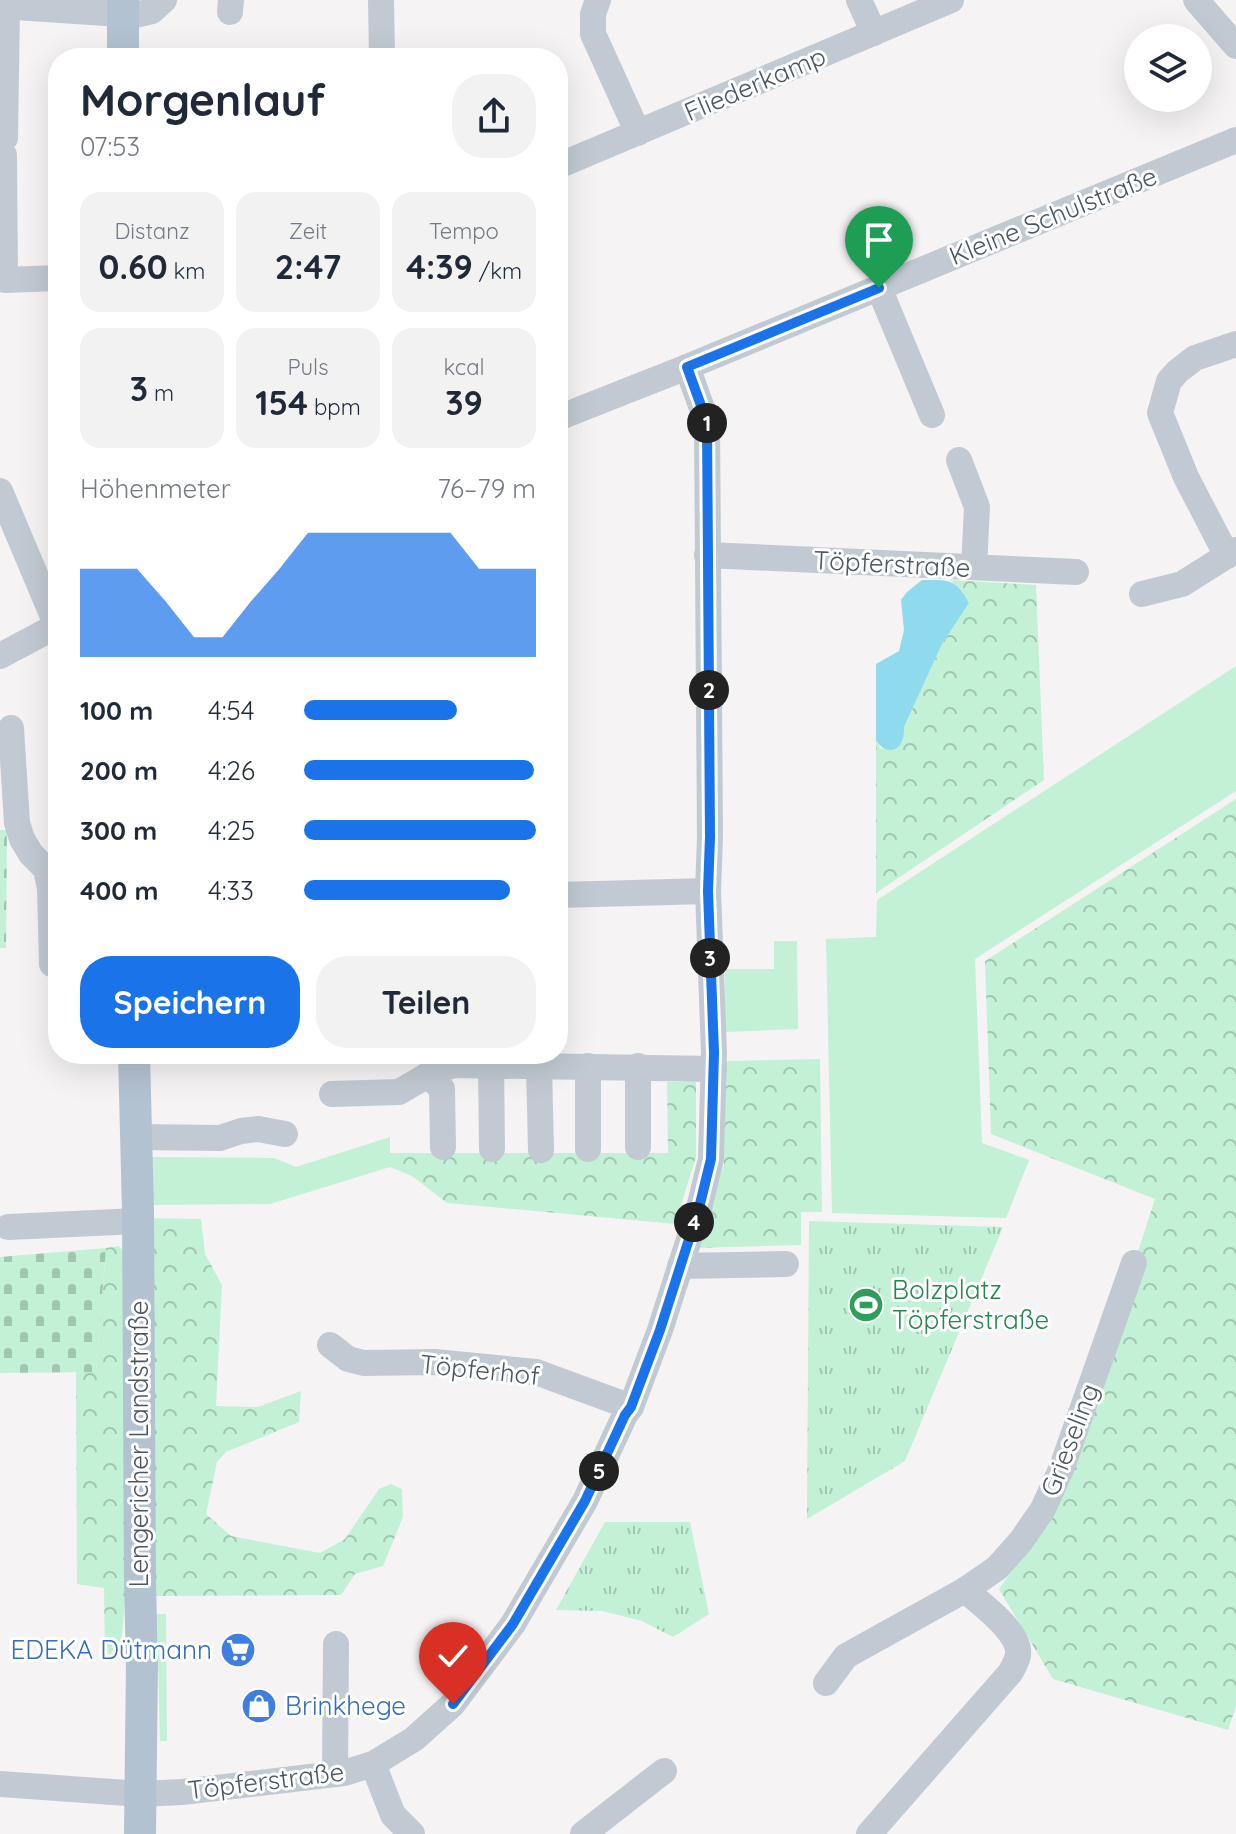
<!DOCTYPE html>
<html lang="de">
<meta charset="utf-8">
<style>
:root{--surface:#fff;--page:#f2f2f3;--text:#1f2937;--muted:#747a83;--accent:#1a73e8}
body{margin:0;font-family:Quicksand,sans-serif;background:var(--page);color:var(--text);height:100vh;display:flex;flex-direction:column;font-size:30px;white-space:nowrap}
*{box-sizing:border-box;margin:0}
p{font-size:26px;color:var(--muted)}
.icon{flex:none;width:44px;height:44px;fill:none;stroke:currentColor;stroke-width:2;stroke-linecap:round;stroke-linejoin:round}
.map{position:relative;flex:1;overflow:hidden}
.details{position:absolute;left:48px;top:48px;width:520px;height:1016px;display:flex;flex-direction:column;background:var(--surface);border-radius:32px;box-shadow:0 8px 32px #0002}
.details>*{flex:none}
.tools{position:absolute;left:1124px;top:24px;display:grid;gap:16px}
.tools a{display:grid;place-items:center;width:88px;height:88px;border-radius:50%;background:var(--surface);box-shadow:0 8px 32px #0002;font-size:40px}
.pin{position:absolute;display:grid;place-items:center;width:68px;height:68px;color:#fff;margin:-82px -34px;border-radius:50% 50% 50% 0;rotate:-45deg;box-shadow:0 0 8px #0007}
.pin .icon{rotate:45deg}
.km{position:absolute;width:40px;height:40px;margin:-20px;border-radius:50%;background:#222;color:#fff;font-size:22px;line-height:40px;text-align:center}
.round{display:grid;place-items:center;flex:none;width:84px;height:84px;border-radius:32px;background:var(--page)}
.headline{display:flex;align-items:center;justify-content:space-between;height:136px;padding:0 32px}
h1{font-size:44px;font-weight:800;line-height:60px}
.figures{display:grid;grid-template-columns:repeat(3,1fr);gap:12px;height:136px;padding:8px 32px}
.figures div{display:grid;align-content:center;border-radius:20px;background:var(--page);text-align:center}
.figures b{font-size:34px;font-weight:800}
.figures small{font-size:22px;font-weight:400}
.figures p{font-size:22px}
.chart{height:224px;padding:16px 32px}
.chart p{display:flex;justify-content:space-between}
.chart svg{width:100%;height:144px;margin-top:8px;fill:var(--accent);opacity:.7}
.primary-button{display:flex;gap:16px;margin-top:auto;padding:16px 32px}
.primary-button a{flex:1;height:92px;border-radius:32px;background:var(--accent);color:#fff;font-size:32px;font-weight:800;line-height:92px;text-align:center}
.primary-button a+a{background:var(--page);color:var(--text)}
ul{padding:0 32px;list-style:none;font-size:26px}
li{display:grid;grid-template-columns:128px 96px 1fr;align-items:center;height:60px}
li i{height:20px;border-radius:10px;background:var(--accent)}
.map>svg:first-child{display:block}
.green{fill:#c3f1d5}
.forest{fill:url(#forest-crowns)}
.cemetery{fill:url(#cemetery-stones)}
.park{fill:url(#park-tufts)}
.water{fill:#90daee}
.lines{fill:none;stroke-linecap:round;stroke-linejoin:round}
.minor{stroke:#c1cad2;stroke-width:26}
.major{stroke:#b3c2d1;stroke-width:32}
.route-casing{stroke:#fff;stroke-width:16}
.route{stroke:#1a73e8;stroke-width:10}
.labels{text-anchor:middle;stroke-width:6;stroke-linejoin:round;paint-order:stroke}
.street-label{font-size:26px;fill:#4a5661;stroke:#fff}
.leisure-label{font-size:26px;fill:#27864d;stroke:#fff;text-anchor:start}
.shop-label{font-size:26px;fill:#366cbe;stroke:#fff;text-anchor:end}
</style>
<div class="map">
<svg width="1236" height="1834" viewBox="0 0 1236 1834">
<defs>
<pattern id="forest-crowns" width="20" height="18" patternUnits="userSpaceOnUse" patternTransform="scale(2)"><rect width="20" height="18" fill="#c3f1d5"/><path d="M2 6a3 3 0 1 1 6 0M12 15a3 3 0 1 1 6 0" fill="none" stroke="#a0c6b0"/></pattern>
<pattern id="cemetery-stones" width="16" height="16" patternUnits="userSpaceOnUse" patternTransform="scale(2)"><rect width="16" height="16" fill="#c3f1d5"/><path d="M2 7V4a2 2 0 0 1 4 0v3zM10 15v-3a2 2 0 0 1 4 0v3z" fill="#a0c6b0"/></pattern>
<pattern id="park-tufts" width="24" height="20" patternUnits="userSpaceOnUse" patternTransform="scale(2)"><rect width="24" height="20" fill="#c3f1d5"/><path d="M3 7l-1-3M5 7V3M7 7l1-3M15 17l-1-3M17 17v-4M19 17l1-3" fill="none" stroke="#a0c6b0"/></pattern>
</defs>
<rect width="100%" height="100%" fill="#f5f3f3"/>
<g class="green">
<path d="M 1236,666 L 1236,791 L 975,959 L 982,1143 L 1029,1160 L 1006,1218 L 832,1213 L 826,939 L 876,937 L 877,900 Z"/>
<path d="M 774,941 L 797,941 L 798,1029 L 725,1032 L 725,969 L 774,969 Z"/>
<path d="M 390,1137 L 390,1167 L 270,1204 L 147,1205 L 146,1157 L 274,1158 L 296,1167 Z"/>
<path d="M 157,1614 L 166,1614 L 167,1741 L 160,1741 Z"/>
</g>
<g class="forest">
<path d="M 950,580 L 1036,585 L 1044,780 L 876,893 L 876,740 L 881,749 L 902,741 L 904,727 L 942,644 L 969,603 L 962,591 Z"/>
<path d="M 1236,799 L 1236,1706 L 1228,1730 L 1053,1679 L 999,1589 L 1055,1507 L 1155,1199 L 991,1134 L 985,961 Z"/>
<path d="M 820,1059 L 822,1212 L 801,1212 L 801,1245 L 696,1248 L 724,1164 L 725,1061 Z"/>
<path d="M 667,1082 L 696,1082 L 696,1157 L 675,1224 L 447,1203 L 412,1176 L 390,1167 L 390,1153 L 668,1153 Z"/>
<path d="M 148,1218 L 201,1219 L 205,1254 L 222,1285 L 216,1406 L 258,1407 L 301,1391 L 299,1422 L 226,1452 L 217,1462 L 206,1514 L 231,1536 L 320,1553 L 345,1539 L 379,1489 L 391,1484 L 402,1489 L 403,1517 L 383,1566 L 355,1574 L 341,1595 L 155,1596 Z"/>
<path d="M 119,1246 L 127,1256 L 130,1544 L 120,1657 L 105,1657 L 104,1588 L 77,1584 L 76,1372 L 96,1371 L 106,1248 Z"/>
</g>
<g class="cemetery">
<path d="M 0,830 L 7,830 L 6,948 L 0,948 Z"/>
<path d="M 106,1248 L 96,1372 L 0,1373 L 0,1257 Z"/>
</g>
<g class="park">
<path d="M 809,1221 L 1003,1227 L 905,1461 L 807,1519 Z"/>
<path d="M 605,1522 L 690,1522 L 709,1614 L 673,1637 L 642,1621 L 602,1611 L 556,1610 Z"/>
</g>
<path class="water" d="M 922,580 C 948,580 956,578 969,603 L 942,644 L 904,727 C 904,731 904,736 902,741 C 896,755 882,751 876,740 L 876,664 L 899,651 L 904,630 L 901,600 L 907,592 Z"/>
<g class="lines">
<g class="minor">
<path d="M 381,0 L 382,58"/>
<path d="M 598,0 L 593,14 L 593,34 L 638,133"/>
<path d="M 859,0 L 874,33"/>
<path d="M 1196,0 L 1236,46"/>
<path d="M 0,6 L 135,15 L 152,11 L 164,0"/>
<path d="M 230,12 L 231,0"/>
<path d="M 5,138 L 7,6"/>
<path d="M 4,155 L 5,280 L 58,278"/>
<path d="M 558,166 L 951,0"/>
<path d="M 879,288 L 932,415"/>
<path d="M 558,418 L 687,367 L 1236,140"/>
<path d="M 959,460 L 977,507 L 974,567"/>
<path d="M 0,491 L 57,626"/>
<path d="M 707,555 L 1076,572"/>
<path d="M 1227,556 L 1186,477 L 1160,413 L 1169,381 L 1178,371 L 1195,358 L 1236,344"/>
<path d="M 1142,594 L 1182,584 L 1236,550"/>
<path d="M 0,656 L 58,625"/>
<path d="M 11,728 L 17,823 L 22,839 L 31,854 L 46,869 L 50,888 L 52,964"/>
<path d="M 558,895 L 708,891"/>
<path d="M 491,1065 L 492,1149"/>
<path d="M 539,1066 L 541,1150"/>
<path d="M 588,1066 L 588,1149"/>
<path d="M 428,1075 L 442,1089 L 443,1147"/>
<path d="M 332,1094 L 399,1092 L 428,1075 L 453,1065 L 714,1069"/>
<path d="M 136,1137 L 220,1138 L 241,1131 L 258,1129 L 285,1134"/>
<path d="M 638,1147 L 638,1066"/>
<path d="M 8,1227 L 138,1221"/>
<path d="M 680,1266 L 786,1264"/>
<path d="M 330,1345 L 348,1359 L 364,1363 L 435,1362 L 536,1372 L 631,1407"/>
<path d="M 826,1683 L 846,1656 L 965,1590 L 997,1568 L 1021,1541 L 1043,1509 L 1062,1467 L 1134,1263"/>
<path d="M 373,1764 L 393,1815 L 412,1834"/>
<path d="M 335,1774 L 336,1644"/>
<path d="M 0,1784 L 141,1794 L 182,1792 L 344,1773 L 373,1764 L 414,1739 L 453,1704 L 513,1624 L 585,1501 L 625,1415 L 631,1407 L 660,1330 L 699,1208 L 711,1159 L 714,1053 L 708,891 L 710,837 L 707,422 L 687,367"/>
<path d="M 583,1834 L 664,1771"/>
<path d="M 869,1834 L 1010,1673 C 1013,1668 1017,1661 1018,1655 C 1021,1632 981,1604 965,1590"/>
</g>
<g class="major">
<path d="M 123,58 L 123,0"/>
<path d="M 134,1054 L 138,1211 L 140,1582 L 142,1664 L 140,1834"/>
</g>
</g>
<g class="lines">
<defs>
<path id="route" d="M 453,1704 L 513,1624 L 585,1501 L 625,1415 L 631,1407 L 660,1330 L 699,1208 L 711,1159 L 714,1053 L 708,891 L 710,837 L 707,422 L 687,367 L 879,288"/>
</defs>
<use href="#route" class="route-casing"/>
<use href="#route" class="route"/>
</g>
<defs>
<symbol id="stadium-disc" viewBox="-11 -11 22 22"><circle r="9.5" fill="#2e9e5b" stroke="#fff"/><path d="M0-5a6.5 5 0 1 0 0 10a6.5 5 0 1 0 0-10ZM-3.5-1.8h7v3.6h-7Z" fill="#fff"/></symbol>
<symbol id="supermarket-disc" viewBox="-11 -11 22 22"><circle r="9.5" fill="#3f7fe0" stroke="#fff"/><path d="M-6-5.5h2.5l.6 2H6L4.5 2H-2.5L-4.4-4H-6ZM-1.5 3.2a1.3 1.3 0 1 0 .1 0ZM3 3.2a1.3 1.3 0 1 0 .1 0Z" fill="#fff"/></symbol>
<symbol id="shop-disc" viewBox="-11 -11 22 22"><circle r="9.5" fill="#3f7fe0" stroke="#fff"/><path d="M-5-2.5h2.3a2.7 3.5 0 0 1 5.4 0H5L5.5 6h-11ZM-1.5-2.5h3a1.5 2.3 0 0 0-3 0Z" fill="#fff"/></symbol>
</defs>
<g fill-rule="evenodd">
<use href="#stadium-disc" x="846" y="1285" width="40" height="40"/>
<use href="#supermarket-disc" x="218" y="1630" width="40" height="40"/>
<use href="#shop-disc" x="239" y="1686" width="40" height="40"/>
</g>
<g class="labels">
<g class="street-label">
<text transform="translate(755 84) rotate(-23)" y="9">Fliederkamp</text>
<text transform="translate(1053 216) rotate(-22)" y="9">Kleine Schulstraße</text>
<text transform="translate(892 564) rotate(3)" y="9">Töpferstraße</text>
<text transform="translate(480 1370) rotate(6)" y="9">Töpferhof</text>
<text transform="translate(1070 1440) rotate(-69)" y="9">Grieseling</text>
<text transform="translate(139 1444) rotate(-90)" y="9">Lengericher Landstraße</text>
<text transform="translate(266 1781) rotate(-7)" y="9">Töpferstraße</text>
</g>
<g class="leisure-label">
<text x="892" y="1299">Bolzplatz<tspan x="892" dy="30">Töpferstraße</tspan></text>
</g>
<g class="shop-label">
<text x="212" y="1659">EDEKA Dütmann</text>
<text x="285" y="1715" text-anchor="start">Brinkhege</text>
</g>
</g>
</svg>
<div class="tools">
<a><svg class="icon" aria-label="layers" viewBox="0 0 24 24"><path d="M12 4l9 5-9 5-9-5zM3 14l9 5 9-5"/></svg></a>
</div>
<div class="pin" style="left:879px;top:288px;background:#1e9e55"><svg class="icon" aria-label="arrive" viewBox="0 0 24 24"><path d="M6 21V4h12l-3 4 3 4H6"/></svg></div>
<div class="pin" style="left:453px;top:1704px;background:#d93025"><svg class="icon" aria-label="check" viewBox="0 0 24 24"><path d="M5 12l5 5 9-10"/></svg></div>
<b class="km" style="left:707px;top:423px">1</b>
<b class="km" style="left:709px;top:690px">2</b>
<b class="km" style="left:710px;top:958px">3</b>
<b class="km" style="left:694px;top:1222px">4</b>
<b class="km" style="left:599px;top:1471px">5</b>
<section class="details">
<div class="headline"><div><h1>Morgenlauf</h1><p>07:53</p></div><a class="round"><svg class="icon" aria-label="share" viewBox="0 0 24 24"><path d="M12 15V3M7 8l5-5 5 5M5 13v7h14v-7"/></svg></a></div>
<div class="figures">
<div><p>Distanz</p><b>0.60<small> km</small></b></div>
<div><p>Zeit</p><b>2:47</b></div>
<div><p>Tempo</p><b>4:39<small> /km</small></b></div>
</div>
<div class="figures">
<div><b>3<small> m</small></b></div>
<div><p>Puls</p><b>154<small> bpm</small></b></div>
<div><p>kcal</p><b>39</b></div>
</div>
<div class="chart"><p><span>Höhenmeter</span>76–79 m</p>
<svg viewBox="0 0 160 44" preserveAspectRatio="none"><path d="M0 44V17L10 17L20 17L30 27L40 38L50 38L60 27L70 17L80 6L90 6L100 6L110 6L120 6L130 6L140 17L150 17L160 17V44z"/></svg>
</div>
<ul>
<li><b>100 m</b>4:54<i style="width:66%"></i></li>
<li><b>200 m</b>4:26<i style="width:99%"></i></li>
<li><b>300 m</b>4:25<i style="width:100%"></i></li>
<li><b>400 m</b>4:33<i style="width:89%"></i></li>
</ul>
<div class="primary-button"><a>Speichern</a><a>Teilen</a></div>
</section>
</div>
